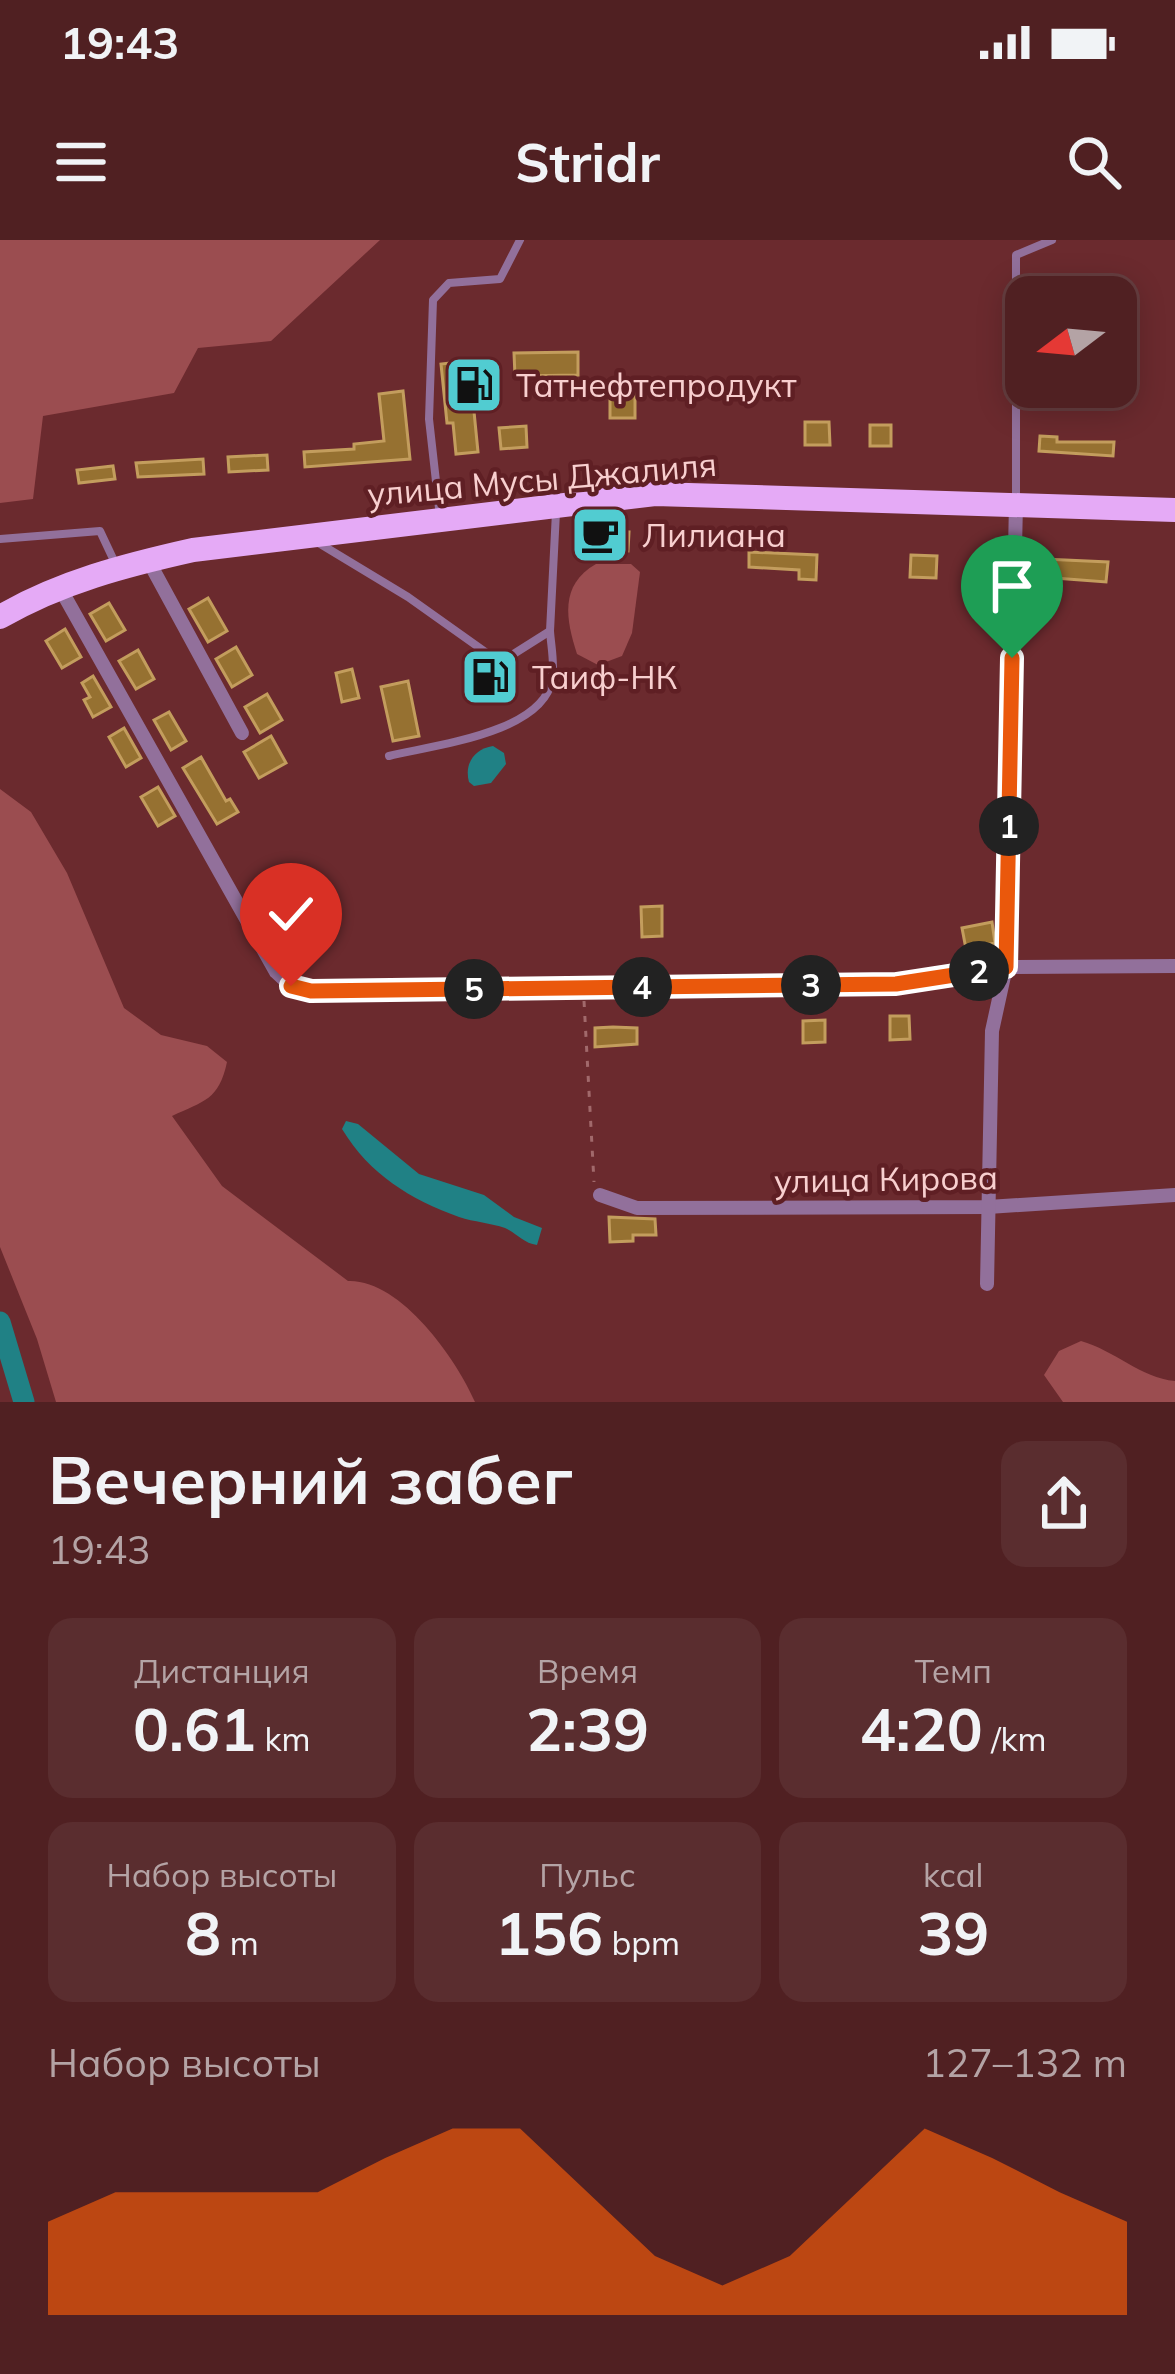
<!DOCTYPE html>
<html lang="ru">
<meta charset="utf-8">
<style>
:root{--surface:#502022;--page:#5a2d2f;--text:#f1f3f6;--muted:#b4a3a5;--line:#673e40;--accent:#ea580c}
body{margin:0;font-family:Mulish,sans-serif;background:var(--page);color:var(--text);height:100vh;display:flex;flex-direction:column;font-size:45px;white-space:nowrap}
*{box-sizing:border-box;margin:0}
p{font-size:39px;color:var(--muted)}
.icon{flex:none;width:66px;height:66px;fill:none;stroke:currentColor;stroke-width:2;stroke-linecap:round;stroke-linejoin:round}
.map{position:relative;height:1162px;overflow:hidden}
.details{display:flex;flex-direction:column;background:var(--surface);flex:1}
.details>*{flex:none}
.needle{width:78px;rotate:254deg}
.buttons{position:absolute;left:1005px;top:36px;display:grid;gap:24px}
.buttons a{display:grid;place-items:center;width:132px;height:132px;border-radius:24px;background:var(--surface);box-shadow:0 6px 30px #0003,0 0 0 3px var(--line);font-size:60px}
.pin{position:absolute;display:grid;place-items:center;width:102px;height:102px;color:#fff;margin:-123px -51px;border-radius:50% 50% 50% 0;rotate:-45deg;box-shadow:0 0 12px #0007}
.pin .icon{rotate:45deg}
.km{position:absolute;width:60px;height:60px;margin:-30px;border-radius:50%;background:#222;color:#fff;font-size:33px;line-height:60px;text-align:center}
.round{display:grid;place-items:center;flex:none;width:126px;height:126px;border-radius:24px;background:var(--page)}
.headline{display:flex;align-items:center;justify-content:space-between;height:204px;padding:0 48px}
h1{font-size:66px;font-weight:700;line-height:90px}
.stats{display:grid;grid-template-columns:repeat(3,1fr);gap:18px;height:204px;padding:12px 48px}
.stats div{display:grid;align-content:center;border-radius:24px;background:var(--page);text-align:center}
.stats b{font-size:60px;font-weight:700}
.stats small{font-size:33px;font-weight:400}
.stats p{font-size:33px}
.chart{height:336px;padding:24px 48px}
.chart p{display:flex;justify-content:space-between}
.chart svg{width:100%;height:216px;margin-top:12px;fill:var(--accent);opacity:.7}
.status{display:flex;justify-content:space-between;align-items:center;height:84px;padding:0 60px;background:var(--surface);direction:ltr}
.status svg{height:33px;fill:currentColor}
header{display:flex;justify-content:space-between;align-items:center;height:156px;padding:0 48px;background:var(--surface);font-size:54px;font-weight:700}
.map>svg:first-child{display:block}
.green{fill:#9b4d50}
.water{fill:#208185}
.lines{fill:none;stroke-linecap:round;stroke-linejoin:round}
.river{stroke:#208185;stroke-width:21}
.building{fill:#967131;stroke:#c39d5d;stroke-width:3}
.path{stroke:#a1696b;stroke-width:3;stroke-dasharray:6 9;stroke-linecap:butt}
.service{stroke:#92709b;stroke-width:8}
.minor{stroke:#92709b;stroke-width:14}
.trunk{stroke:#e5aaf6;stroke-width:24}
.route-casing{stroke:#fff;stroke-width:24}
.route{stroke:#ea580c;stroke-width:15}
.labels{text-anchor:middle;stroke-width:9;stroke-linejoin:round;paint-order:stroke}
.poi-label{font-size:33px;fill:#f8cfcf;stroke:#5f1f24;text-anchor:start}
.street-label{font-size:33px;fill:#f8cfcf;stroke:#5f1f24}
</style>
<div class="status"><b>19:43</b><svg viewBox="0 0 49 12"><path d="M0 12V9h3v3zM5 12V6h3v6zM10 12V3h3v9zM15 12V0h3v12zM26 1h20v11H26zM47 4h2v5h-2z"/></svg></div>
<header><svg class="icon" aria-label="menu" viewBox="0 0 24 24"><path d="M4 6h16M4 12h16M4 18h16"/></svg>Stridr<svg class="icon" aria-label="search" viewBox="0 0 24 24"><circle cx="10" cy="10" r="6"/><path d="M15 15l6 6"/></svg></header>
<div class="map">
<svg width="1175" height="1162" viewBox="0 0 1175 1162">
<rect width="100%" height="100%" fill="#6b2a2e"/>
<g class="green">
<path d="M 0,0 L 380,0 L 271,101 L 198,108 L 174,153 L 43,176 L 33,259 L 0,263 Z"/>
<path d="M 596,324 L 631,324 L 640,332 L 632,393 L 622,416 L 598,425 L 577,414 C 566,380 559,345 596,324 Z"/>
<path d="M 0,549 L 31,572 L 67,633 L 124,768 L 161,795 L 207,806 L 227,822 C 219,860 204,861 172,876 L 222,946 L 348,1041 C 400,1039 456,1118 475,1162 L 56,1162 L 37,1099 L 0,1007 Z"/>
<path d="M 1081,1101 C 1114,1110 1141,1138 1175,1141 L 1175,1162 L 1063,1162 L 1044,1135 L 1059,1111 Z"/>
</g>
<g class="water">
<path d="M 493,506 L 504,513 L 506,524 L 491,543 L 474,546 L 469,542 C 464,524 474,509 493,506 Z"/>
<path d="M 346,881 L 358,884 L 419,934 L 484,955 L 514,977 L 542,988 L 537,1005 C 523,1003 518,994 505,988 C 491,983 474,982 459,977 C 410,959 370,935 342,889 Z"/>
</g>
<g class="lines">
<path class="river" d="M 0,1082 L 24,1162"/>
</g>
<g class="building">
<path d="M 578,112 L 578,135 L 515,136 L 514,113 Z"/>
<path d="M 469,121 L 478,212 L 456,214 L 453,183 L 447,183 L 441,124 Z"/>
<path d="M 403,151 L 410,219 L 305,227 L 304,212 L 354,209 L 354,204 L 384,201 L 379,154 Z"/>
<rect x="610" y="153" width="25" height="25"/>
<path d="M 805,182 L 829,182 L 830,205 L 805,205 Z"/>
<rect x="870" y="185" width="21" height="21"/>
<path d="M 526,186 L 527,207 L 501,209 L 499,188 Z"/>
<path d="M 1040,196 L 1057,197 L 1057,202 L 1114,202 L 1113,216 L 1039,211 Z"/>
<path d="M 267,215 L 268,230 L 229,232 L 228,217 Z"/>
<path d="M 203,219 L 204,234 L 138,237 L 136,223 Z"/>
<path d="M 113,226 L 115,239 L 79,243 L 77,230 Z"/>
<path d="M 589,291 L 629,292 L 628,311 L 588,309 Z"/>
<path d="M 749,312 L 817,315 L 816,340 L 799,339 L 799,330 L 749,327 Z"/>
<path d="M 911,315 L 937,316 L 936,338 L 910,337 Z"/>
<path d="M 1043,319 L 1108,322 L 1106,342 L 1042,337 Z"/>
<path d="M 208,358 L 227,391 L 208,402 L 189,369 Z"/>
<path d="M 109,363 L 125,390 L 106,401 L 90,374 Z"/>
<path d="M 65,389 L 81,417 L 62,428 L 46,401 Z"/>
<path d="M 236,407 L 252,435 L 232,447 L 216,419 Z"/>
<path d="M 138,410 L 154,439 L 136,449 L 119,421 Z"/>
<path d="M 352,429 L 359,458 L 342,462 L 336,433 Z"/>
<path d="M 93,436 L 111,467 L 93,477 L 84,460 L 90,457 L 82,443 Z"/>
<path d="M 408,441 L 419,496 L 393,501 L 381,447 Z"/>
<path d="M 267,454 L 282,480 L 260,493 L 245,467 Z"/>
<path d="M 169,472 L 186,501 L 171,510 L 154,480 Z"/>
<path d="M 124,488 L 141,518 L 126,527 L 109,497 Z"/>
<path d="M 271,496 L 286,523 L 259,538 L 244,512 Z"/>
<path d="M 201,517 L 226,561 L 230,559 L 238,572 L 217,584 L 183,528 Z"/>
<path d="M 158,547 L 175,576 L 158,586 L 141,557 Z"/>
<path d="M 662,666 L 662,696 L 642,697 L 641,667 Z"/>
<path d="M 992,682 L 995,703 L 966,709 L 962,688 Z"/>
<path d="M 890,776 L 909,776 L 910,799 L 890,800 Z"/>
<path d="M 825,780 L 825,802 L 803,803 L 803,781 Z"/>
<path d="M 613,787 L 637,788 L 637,804 L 595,807 L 595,788 Z"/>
<path d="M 609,977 L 655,979 L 656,995 L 633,995 L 633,1001 L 610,1002 Z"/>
</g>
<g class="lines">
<path class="path" d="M 584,761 L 594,942"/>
<g class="service">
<path d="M 1016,261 L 1016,15 L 1052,0"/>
<path d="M 440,277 L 429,179 L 433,60 L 449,43 L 500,39 L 520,0"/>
<path d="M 0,299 L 100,291 L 116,325"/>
<path d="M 317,302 L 408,357 L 491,416 L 512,415 L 550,391 L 556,272"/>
<path d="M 389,516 C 434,505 544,493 552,439 C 555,424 551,406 550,391"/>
</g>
<g class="minor">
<path d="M 148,320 L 242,493"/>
<path d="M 60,348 L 276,732 L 291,746 L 311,751 L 896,744 L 1006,727 L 1175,726"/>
<path d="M 600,955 L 637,968 L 988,967 L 1175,955"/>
<path d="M 987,1044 L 992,791 L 1006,727 L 1016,263"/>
</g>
<path class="trunk" d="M 0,377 C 60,342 126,325 193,310 L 655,254 L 1175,270"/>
</g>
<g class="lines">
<defs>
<path id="route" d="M 291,746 L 311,751 L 896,744 L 1006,727 L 1012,418"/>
</defs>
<use href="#route" class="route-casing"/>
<use href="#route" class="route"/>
</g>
<defs>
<symbol id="fuel-square" viewBox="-11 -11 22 22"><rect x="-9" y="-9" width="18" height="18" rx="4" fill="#51ccd1" stroke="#5f1f24"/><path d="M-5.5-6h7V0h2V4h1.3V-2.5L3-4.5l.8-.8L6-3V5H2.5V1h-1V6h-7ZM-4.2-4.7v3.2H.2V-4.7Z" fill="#111"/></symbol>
<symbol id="cafe-square" viewBox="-11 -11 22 22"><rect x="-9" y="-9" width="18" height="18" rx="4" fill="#51ccd1" stroke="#5f1f24"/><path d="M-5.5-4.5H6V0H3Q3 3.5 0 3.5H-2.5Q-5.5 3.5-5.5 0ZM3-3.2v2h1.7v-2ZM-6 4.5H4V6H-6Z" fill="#111"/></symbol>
</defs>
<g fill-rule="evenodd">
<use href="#fuel-square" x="441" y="112" width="66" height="66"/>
<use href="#cafe-square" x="567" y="262" width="66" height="66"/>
<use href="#fuel-square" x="457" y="404" width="66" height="66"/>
</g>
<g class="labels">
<g class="poi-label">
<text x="516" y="157">Татнефтепродукт</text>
<text x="642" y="307">Лилиана</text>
<text x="532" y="449">Таиф-НК</text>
</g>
<g class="street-label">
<text transform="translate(542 239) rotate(-5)" y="12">улица Мусы Джалиля</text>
<text transform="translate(886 939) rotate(-1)" y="12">улица Кирова</text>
</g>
</g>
</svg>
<div class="buttons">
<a><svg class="needle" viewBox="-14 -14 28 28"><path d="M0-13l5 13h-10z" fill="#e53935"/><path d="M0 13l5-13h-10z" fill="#b4a3a5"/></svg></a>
</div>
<div class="pin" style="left:1012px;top:418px;background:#1e9e55"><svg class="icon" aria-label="arrive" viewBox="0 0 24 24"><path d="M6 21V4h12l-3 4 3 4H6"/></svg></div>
<div class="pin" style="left:291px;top:746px;background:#d93025"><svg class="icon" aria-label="check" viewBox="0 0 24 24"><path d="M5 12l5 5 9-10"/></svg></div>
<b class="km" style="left:1009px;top:586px">1</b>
<b class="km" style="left:979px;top:731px">2</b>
<b class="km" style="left:811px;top:745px">3</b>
<b class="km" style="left:642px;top:747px">4</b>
<b class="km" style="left:474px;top:749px">5</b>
</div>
<section class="details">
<div class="headline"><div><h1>Вечерний забег</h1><p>19:43</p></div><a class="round"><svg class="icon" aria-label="share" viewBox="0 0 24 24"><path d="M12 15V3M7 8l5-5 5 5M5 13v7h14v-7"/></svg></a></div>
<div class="stats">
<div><p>Дистанция</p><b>0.61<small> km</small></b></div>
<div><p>Время</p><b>2:39</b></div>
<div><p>Темп</p><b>4:20<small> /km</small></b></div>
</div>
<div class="stats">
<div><p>Набор высоты</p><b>8<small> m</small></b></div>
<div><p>Пульс</p><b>156<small> bpm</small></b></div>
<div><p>kcal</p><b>39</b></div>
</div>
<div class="chart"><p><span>Набор высоты</span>127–132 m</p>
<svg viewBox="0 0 160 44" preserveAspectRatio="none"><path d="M0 44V25L10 19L20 19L30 19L40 19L50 12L60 6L70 6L80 19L90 32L100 38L110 32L120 19L130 6L140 12L150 19L160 25V44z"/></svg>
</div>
</section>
